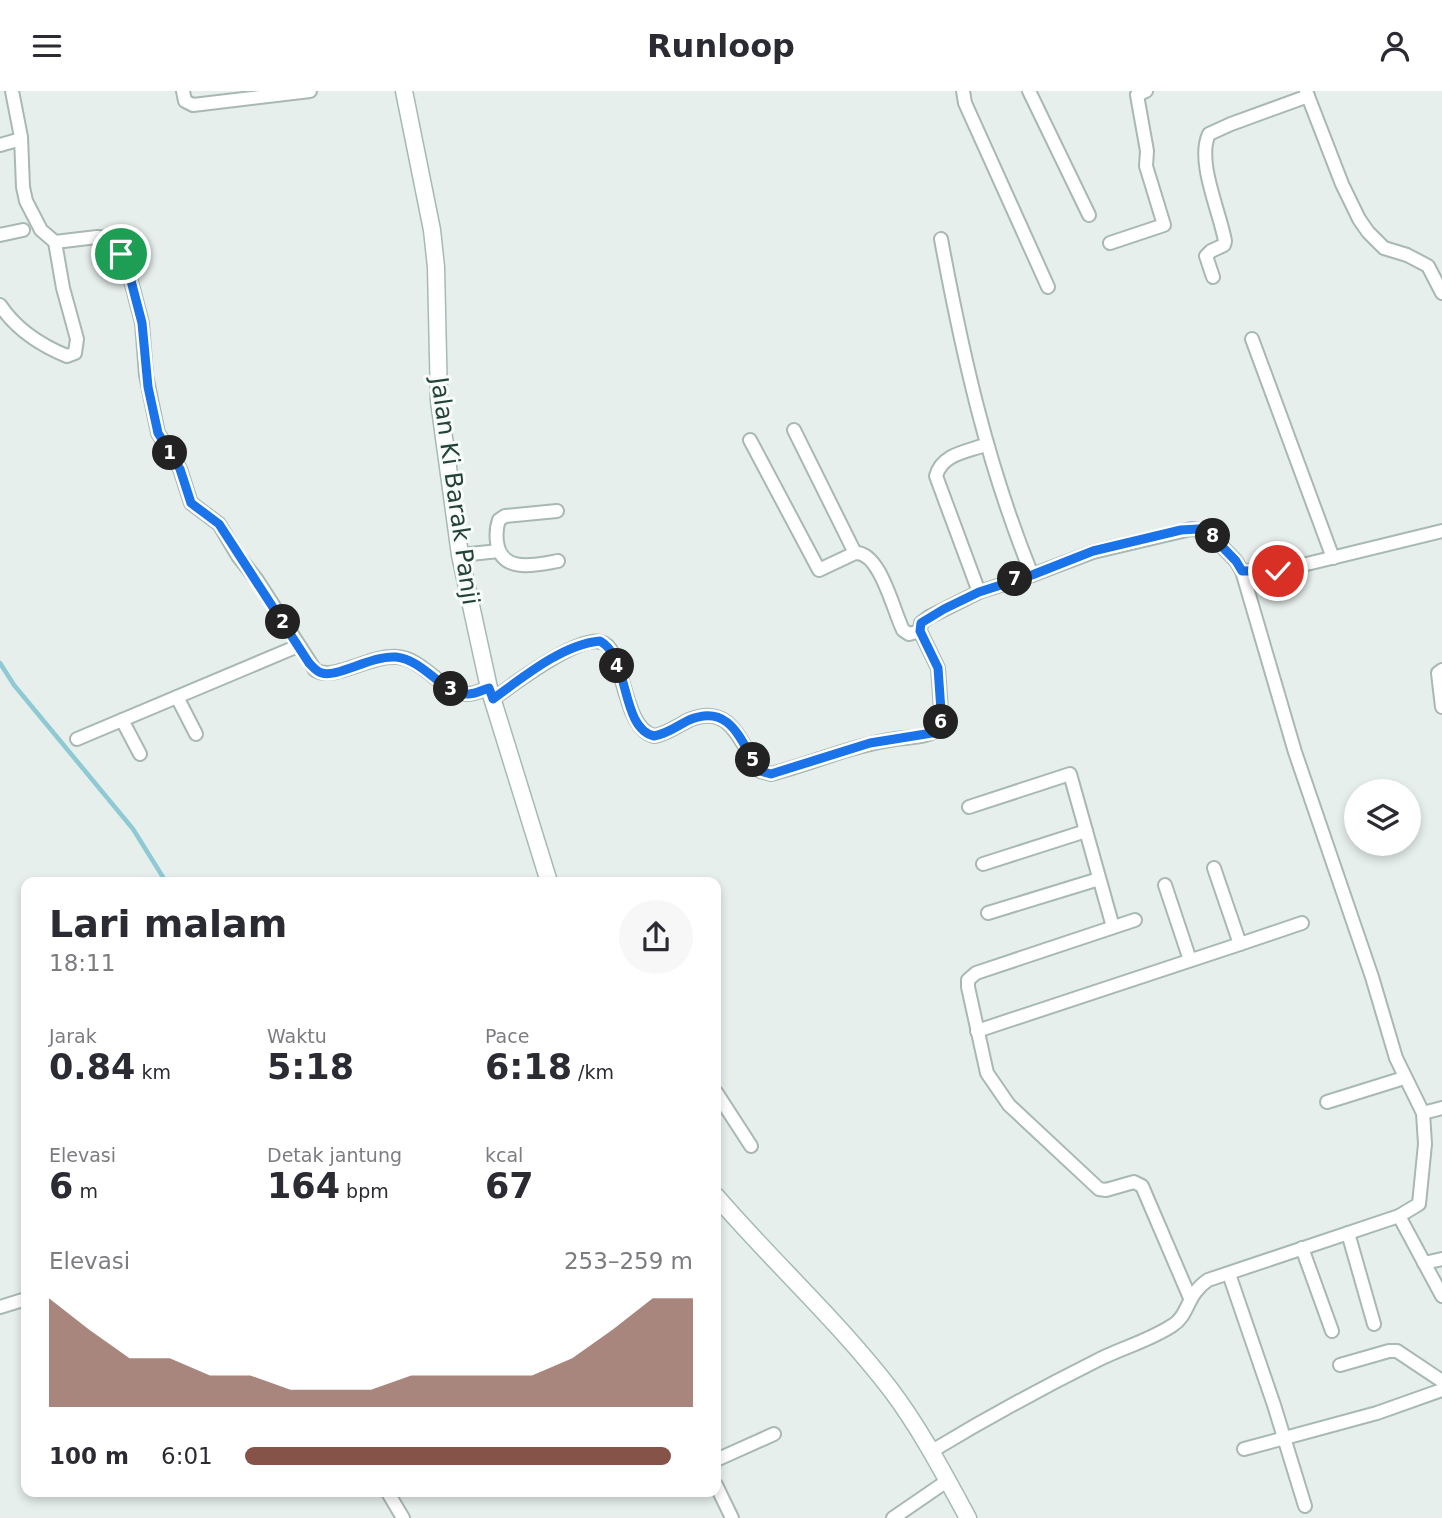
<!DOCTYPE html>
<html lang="id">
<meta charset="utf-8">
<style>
:root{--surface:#fff;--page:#f7f7f7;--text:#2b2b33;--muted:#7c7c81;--accent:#855347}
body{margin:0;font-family:"DejaVu Sans",sans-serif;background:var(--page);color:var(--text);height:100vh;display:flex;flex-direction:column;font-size:26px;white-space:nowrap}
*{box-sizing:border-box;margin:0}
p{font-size:23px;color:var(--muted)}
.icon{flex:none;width:38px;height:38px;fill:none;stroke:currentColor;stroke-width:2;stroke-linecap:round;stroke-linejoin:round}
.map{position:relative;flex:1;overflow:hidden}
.details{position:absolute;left:21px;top:786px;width:700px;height:620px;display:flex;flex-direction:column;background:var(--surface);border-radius:14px;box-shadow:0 4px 10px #0003}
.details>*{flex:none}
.buttons{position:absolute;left:1344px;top:688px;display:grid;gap:14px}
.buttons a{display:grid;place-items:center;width:77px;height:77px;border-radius:50%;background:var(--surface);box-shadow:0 4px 10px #0003;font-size:35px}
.pin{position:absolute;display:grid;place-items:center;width:60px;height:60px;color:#fff;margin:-30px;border:4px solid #fff;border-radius:50%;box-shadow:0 2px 7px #0007}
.km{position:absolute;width:35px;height:35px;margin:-18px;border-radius:50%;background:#222;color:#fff;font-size:19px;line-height:35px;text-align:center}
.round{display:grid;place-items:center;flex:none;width:74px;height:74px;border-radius:37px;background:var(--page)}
.head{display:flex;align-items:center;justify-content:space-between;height:119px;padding:0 28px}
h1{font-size:38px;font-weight:700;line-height:52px}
.figures{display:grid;grid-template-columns:repeat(3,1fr);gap:10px;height:119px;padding:7px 28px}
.figures div{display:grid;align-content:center}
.figures b{font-size:35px;font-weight:700}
.figures small{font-size:19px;font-weight:400}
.figures p{font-size:19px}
.chart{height:196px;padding:14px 28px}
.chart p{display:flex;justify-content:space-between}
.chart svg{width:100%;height:126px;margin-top:7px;fill:var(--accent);opacity:.7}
ul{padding:0 28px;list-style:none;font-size:23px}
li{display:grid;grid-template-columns:112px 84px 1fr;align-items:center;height:52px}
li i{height:18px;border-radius:9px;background:var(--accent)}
header{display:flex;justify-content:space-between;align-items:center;height:91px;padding:0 28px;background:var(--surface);font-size:32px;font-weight:700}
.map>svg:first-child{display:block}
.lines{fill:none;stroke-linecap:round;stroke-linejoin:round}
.stream{stroke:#8ec9d4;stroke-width:4.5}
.street-casing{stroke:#a8b8b2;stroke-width:16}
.secondary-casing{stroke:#a4bbb3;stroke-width:19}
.street{stroke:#fff;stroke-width:12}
.secondary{stroke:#fff;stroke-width:16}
.route-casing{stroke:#fff;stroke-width:14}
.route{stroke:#1a73e8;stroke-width:9}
.labels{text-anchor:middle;stroke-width:6;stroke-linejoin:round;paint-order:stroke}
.street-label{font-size:24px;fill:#24423a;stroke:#f7fbf9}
</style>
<header><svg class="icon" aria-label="menu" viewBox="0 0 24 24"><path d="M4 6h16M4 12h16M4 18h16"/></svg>Runloop<svg class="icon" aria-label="person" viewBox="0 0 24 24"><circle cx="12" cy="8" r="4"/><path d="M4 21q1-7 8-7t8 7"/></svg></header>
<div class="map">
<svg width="1442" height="1427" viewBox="0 0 1442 1427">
<rect width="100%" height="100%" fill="#e6efeb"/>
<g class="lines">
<path class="stream" d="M 0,572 L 14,594 L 133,738 L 166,791"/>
<defs>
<g id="street">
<path d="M 183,0 L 185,10 L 193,14 L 310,0"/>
<path d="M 963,0 L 965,12 L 1048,196"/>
<path d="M 1029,0 L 1089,124"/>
<path d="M 1306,0 L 1342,93 L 1359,128 L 1368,141 L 1384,157 L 1407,164 L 1428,175 L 1442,202"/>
<path d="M 0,54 L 21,48"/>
<path d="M 0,144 L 23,139"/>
<path d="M 941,148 C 963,266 987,373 1032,484"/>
<path d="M 55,151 L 97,146 L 108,147 L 115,152 L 130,186 L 142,232 L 146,284 L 158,342 L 180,378 L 191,412 L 219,433 L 238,465 L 257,489 L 315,579 C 334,591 371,563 398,566 C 426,569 443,604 468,603 C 475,603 482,599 489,597"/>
<path d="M 1110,152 L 1164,134 L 1146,75 L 1147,60 L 1137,4 L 1146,0"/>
<path d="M 1213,186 L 1206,165 L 1211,160 L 1224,154 L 1225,150 C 1220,121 1196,70 1209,43 L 1231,33 L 1308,5"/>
<path d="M 0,214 C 16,238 40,254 67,265 L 75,262 L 77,248 L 63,197 L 55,151 L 41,139 L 26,110 L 23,96 L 21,46 L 12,0"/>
<path d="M 1252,248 L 1333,467"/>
<path d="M 794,339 L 855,462"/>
<path d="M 750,349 L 819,479 L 855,462 C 880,460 893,519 903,539 L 909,543 L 920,540"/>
<path d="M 557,420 L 505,425 L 499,429 C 496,437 496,443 497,451 C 501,483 536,474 558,470"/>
<path d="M 460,464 L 499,460"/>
<path d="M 1242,480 L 1278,480 L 1442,440"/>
<path d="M 979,501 L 936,385 C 942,363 966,361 985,354"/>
<path d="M 1442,579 L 1438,582 L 1442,616"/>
<path d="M 177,606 L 196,643"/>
<path d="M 493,608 C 512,594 578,545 601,551 C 625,556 621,637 654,645 C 667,643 677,635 689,629 C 732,611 740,653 760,680 L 771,683 C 813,672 853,654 896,648 C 911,646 931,647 942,634 L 938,577 L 920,540 L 921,532 L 929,526 L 979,501 L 1032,484 L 1093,461 L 1191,438 L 1207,440 L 1236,470 L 1242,480 L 1295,661 L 1372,886 L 1396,967 L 1423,1022 L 1425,1053 L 1419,1113 L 1399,1125 L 1208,1189 C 1186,1204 1189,1224 1173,1234 C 1149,1250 1121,1257 1096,1270 C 1040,1298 985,1328 932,1360"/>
<path d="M 122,629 L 140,663"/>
<path d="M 77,648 L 298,555"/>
<path d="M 969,716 L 1070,683 L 1113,836"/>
<path d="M 983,773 L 1086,740"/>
<path d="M 1165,794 L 1190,869"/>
<path d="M 988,822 L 1099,788"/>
<path d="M 1135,829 L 976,882 L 968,889 L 968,896 L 987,982 L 1009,1014 L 1099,1098 L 1106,1099 L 1134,1091 L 1142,1095 L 1190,1207"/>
<path d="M 1240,853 L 1302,832"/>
<path d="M 977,940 L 1240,853 L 1214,777"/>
<path d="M 716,1001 L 751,1055"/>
<path d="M 1327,1011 L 1404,987"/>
<path d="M 1423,1022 L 1442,1017"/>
<path d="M 1399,1125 L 1442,1205"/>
<path d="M 1348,1142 L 1374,1233"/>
<path d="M 1302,1157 L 1332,1240"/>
<path d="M 1424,1172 L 1442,1168"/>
<path d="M 1229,1183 L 1274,1314 L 1305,1415"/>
<path d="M 0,1216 L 26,1208"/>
<path d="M 1340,1274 L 1389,1260 L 1397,1260 L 1442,1290"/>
<path d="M 1244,1358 L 1377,1322 L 1442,1299"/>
<path d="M 716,1369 L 774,1343"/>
<path d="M 716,1394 L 732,1427"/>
<path d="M 387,1400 L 403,1427"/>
<path d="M 893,1427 L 947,1390"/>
</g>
<g id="secondary">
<path d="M 404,0 L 432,139 L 436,176 L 439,310 L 460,464 L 489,597 L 549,791"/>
<path d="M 716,1105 C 773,1171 838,1230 891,1299 C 921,1339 944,1383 968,1427"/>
</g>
</defs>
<use href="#street" class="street-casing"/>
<use href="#secondary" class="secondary-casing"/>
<use href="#street" class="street"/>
<use href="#secondary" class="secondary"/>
</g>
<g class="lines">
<defs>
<path id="route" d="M 121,163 L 130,186 L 142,232 L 148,296 L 158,342 L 180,378 L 191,412 L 219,433 L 309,572 C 313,576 317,581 322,582 C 337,587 372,564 396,566 C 425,569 443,604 468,603 C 475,603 482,599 489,597 L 493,608 C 522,587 563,553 600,550 C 630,566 620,637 654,645 C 667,643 677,635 689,629 C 732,611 741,653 760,680 L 771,683 L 870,652 L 932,642 L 942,634 L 938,577 L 920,540 L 921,532 L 944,518 L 979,501 L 1032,484 L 1093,460 L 1181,439 L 1198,438 L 1207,440 L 1236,470 L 1242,480 L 1278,480"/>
</defs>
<use href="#route" class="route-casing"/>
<use href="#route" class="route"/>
</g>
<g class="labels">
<g class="street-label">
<text transform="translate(455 400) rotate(82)" y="8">Jalan Ki Barak Panji</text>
</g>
</g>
</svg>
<div class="buttons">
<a><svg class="icon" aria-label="layers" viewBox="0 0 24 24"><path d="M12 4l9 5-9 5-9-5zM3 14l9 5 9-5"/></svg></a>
</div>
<div class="pin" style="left:121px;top:163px;background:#1e9e55"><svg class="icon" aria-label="arrive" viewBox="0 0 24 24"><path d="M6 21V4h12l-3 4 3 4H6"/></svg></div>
<div class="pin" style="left:1278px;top:480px;background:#d93025"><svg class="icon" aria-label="check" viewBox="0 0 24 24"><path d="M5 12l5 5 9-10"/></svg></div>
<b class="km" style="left:170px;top:362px">1</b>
<b class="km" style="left:283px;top:531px">2</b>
<b class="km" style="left:451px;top:598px">3</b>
<b class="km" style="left:617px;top:575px">4</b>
<b class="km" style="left:753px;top:669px">5</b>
<b class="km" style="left:941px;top:631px">6</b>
<b class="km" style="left:1015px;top:488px">7</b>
<b class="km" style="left:1213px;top:445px">8</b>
<section class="details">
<div class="head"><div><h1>Lari malam</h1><p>18:11</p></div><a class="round"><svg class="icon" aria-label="share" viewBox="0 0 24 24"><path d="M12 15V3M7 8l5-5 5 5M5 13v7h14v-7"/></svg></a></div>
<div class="figures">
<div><p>Jarak</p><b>0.84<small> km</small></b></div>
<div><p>Waktu</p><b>5:18</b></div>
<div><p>Pace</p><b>6:18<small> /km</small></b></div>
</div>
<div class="figures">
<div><p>Elevasi</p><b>6<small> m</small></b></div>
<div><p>Detak jantung</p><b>164<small> bpm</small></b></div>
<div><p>kcal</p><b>67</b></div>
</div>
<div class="chart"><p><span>Elevasi</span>253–259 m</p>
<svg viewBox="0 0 160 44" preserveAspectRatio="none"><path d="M0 44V6L10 17L20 27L30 27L40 33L50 33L60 38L70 38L80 38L90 33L100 33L110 33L120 33L130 27L140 17L150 6L160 6V44z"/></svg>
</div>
<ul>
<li><b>100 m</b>6:01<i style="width:95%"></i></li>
</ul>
</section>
</div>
